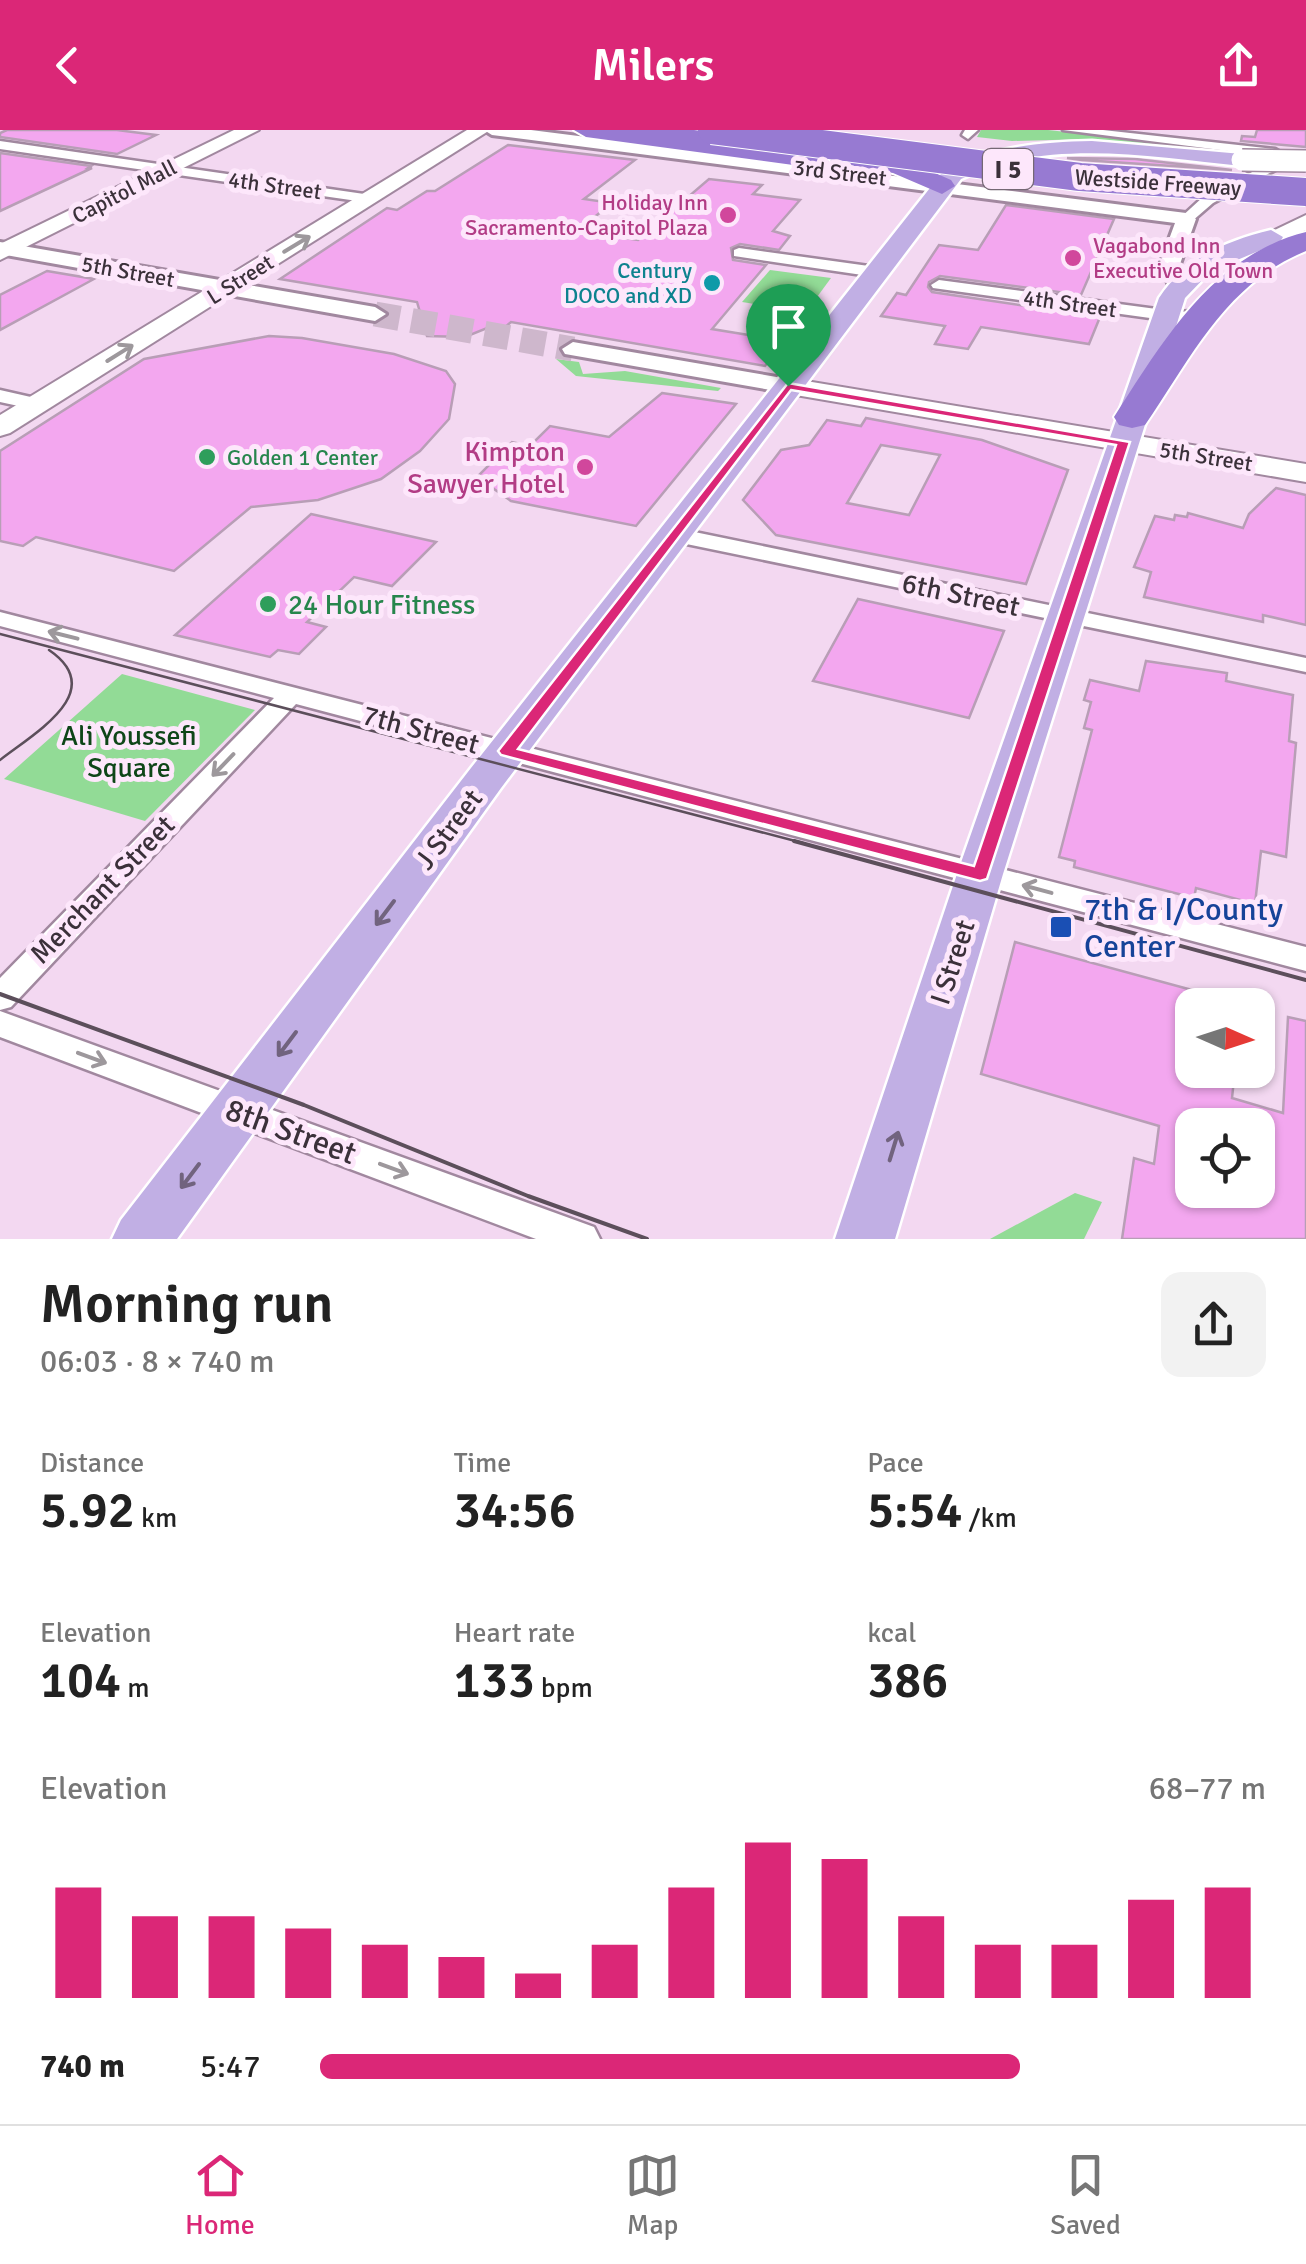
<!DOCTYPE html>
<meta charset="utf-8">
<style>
:root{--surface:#fff;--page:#f2f2f2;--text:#222;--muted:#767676;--line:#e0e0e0;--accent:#db2777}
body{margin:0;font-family:Signika,sans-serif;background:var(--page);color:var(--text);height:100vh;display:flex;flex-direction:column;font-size:38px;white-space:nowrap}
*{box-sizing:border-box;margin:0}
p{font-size:32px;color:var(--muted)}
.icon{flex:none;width:55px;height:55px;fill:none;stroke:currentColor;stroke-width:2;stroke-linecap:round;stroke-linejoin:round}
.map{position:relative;height:1109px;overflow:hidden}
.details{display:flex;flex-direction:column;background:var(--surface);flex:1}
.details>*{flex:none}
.needle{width:65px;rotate:93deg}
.buttons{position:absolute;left:1175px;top:858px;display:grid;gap:20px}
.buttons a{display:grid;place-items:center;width:100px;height:100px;border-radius:20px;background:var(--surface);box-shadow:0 2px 8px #0004;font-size:50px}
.pin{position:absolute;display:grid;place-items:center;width:85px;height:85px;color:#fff;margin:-102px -42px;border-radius:50% 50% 50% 0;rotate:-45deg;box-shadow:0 0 10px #0007}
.pin .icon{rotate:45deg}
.round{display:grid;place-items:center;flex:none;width:105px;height:105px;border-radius:20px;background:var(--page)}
.headline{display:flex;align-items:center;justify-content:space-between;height:170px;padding:0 40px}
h1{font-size:55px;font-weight:600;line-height:75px}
.stats{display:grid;grid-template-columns:repeat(3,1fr);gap:15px;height:170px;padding:10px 40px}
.stats div{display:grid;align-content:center}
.stats b{font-size:50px;font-weight:600}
.stats small{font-size:28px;font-weight:400}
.stats p{font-size:28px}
.chart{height:280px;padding:20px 40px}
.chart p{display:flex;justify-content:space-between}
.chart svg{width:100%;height:180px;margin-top:10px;stroke:var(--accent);stroke-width:6}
ul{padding:0 40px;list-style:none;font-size:32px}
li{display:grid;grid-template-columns:160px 120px 1fr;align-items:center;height:75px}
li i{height:25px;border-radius:12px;background:var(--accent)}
header{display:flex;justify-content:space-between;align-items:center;height:130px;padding:0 40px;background:var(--accent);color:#fff;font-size:45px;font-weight:600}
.tabs{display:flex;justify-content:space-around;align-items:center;height:140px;border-top:2px solid var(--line);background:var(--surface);font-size:28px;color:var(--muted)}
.tabs a{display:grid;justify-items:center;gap:5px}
.tabs .on{color:var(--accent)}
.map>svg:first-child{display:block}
.green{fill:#92db96}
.building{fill:#f3a7ef;stroke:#b89eb6;stroke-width:2.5;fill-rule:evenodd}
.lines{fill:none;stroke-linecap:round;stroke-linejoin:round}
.tertiary-tunnel{stroke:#ceb7cc;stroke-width:25;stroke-dasharray:25 12;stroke-linecap:butt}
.minor-casing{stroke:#a1889f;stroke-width:5}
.tertiary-casing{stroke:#a1889f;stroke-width:6}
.secondary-casing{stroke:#a1889f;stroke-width:4}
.primary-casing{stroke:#fff;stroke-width:5}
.motorway-casing{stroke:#fff;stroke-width:4}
.minor{fill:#fff;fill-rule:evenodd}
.tertiary{fill:#fff;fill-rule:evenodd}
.secondary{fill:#fff;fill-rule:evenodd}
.primary{fill:#c1afe4;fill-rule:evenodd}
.motorway{fill:#977ad2;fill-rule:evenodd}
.tram-far1{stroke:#5c4f5b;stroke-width:2.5}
.tram{stroke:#5c4f5b;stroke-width:4}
.secondary-bridge-casing{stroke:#a1889f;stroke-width:24;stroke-linecap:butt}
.motorway-bridge-casing{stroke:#fff;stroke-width:30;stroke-linecap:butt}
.secondary-bridge{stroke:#fff;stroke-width:21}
.motorway-bridge{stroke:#977ad2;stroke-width:28}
.oneway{stroke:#9d989c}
.oneway2{stroke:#71637e}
.route{fill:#db2777;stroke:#fff;stroke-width:2.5;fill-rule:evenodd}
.hotel-dot{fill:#d1479c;stroke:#fde7fb;stroke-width:4}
.culture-dot{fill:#0f9aa8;stroke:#fde7fb;stroke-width:4}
.leisure-dot{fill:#2e9e5b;stroke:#fde7fb;stroke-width:4}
.transit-dot{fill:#1a4fb4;stroke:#fde7fb;stroke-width:4}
.labels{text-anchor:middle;stroke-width:10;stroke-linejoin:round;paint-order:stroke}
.far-street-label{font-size:22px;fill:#3b313a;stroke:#fde7fb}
.far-hotel-label{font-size:22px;fill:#b23c85;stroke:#fde7fb;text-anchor:end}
.far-culture-label{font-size:22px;fill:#0d838f;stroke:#fde7fb;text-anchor:end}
.far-leisure-label{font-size:22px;fill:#27864d;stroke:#fde7fb;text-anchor:start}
.shield{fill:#fde7fb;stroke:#756874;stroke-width:2.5}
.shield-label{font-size:25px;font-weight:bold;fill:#3b313a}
.hotel-label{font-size:28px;fill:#b23c85;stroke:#fde7fb;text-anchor:end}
.street-label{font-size:28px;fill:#3b313a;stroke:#fde7fb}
.leisure-label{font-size:28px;fill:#27864d;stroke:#fde7fb;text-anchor:start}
.park-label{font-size:28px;fill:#0e4618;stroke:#fde7fb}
.near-transit-label{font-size:32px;fill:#164399;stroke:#fde7fb;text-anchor:start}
.near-street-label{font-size:32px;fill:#3b313a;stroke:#fde7fb}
</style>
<header><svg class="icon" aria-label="back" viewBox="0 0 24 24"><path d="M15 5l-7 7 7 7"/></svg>Milers<svg class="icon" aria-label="share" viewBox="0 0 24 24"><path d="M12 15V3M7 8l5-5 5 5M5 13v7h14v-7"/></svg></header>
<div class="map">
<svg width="1306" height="1109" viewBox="0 0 1306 1109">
<rect width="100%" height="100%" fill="#f3d8f1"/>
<g class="green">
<path d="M 981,0 L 1048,0 L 1168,13 L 1168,17 L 1089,9 L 1012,11 L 977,7 Z"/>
<path d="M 770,140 L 831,148 L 806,182 L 742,172 Z"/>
<path d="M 556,229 L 579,232 L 583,244 L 625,241 L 721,258 L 718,261 L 576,246 Z"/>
<path d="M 122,544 L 255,580 L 145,691 L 4,649 Z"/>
<path d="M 1075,1063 L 1102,1072 L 1084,1109 L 990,1109 Z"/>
</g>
<g class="building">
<path d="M 7,0 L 117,0 L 156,5 L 117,24 L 0,7 L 0,3 Z"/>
<path d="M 1257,0 L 1306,0 L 1306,17 L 1241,11 L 1242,6 L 1255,7 Z"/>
<path d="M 508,15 L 635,30 L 584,69 L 612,73 L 577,101 L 638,110 L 709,49 L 762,55 L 753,64 L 800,70 L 773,101 L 790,106 L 779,120 L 740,114 L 731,118 L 733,130 L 766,135 L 712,199 L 785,211 L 765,236 L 511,192 L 504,198 L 492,196 L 465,207 L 427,206 L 417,172 L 280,149 L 387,78 L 397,80 L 427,61 L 435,61 Z"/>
<path d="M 0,23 L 91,36 L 88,38 L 92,38 L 0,81 Z"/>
<path d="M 1067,28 L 1135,29 L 1232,40 L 1082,30 Z"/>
<path d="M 1006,75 L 1114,89 L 1081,165 L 940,146 L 929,152 L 928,157 L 932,162 L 1100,187 L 1089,214 L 981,197 L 968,219 L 935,214 L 945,196 L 881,186 L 897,163 L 906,165 L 939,115 L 978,120 Z"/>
<path d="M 47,141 L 94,149 L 0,200 L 0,165 Z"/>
<path d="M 269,206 L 302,208 L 394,224 L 446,241 L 455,254 L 449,289 L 420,321 L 381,349 L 318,370 L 251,377 L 174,441 L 36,407 L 23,416 L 0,411 L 0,321 L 144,229 Z"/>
<path d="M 662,263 L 736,274 L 636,396 L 511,371 L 477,347 L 512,312 L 530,316 L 550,296 L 609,307 Z"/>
<path d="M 866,288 L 982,310 L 1068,340 L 1026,454 L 776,405 L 743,370 L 781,320 L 809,315 L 827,290 L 861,296 ZM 881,315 L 940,325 L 909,385 L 847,373 Z"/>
<path d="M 1276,358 L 1306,365 L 1306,495 L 1263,485 L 1263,492 L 1144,467 L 1151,442 L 1134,437 L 1155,386 L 1174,390 L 1175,385 L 1187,387 L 1188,383 L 1243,398 L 1249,384 Z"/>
<path d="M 311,384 L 436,412 L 392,456 L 354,447 L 307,492 L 326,497 L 299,524 L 278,520 L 270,527 L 175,505 Z"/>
<path d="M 858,469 L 1004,501 L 969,588 L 813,551 Z"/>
<path d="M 1146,531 L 1227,543 L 1226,551 L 1293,565 L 1289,611 L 1296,613 L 1286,727 L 1261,721 L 1255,774 L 1196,758 L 1194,768 L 1074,737 L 1075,731 L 1059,727 L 1092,600 L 1084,598 L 1091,572 L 1084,570 L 1090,550 L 1139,561 Z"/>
<path d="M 1015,812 L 1192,860 L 1192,940 L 1235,940 L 1232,968 L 1283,983 L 1288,887 L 1306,891 L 1306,1109 L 1122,1109 L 1134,1028 L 1154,1034 L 1159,996 L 981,944 ZM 1192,995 L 1258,995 L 1258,1060 L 1192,1060 Z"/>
</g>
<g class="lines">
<path class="tertiary-tunnel" d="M 375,184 L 573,219"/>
<defs>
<g id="minor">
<path d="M 965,0 L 978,0 L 968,9 L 962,5 Z"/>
<path d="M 1063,0 L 1103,0 L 1275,19 L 1282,23 L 1275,27 Z"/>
<path d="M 0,11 L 371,65 L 378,69 L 371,73 L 0,19 Z"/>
<path d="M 1290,23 L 1302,26 L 1213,73 L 1191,92 L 1179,89 L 1203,67 Z"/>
<path d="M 739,118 L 876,137 L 884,142 L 876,147 L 734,126 L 734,120 Z"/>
<path d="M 939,150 L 1179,182 L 1201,180 L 1209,185 L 1201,190 L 1179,192 L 933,158 L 931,155 Z"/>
<path d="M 0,260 L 44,270 L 46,274 L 37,280 L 0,272 Z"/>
<path d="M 675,398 L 1306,528 L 1306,542 L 667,410 L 664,405 L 667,400 Z"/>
<path d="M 0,482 L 1306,817 L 1306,841 L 296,574 L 11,877 L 0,880 L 0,848 L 274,568 L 0,496 Z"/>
<path d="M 0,881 L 594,1097 L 600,1109 L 536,1109 L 0,907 Z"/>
</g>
<g id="tertiary">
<path d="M 484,0 L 531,0 L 1186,83 L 1196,89 L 1180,134 L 1188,156 L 1185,160 L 1171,160 L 1160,134 L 1175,93 L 492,5 Z"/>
<path d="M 0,112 L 375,177 L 386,184 L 375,191 L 0,124 Z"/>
<path d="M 573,212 L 788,249 L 800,256 L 788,263 L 565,224 L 562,219 Z"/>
</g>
<g id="secondary">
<path d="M 234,0 L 259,0 L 0,130 L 0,114 Z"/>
<path d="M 467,0 L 490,0 L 10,303 L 0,306 L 0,285 Z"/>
<path d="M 1306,85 L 1306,100 L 1271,114 L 1260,107 Z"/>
<path d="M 788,248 L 1306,334 L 1306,352 L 778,262 L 774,256 L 778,250 Z"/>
</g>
<g id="primary">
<path d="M 1092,11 L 1242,24 L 1253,30 L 1242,36 C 1150,27 1047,7 961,49 L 501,658 L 177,1109 L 112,1109 L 121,1090 L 471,638 L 945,39 C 993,17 1040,12 1092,11 Z"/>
<path d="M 1271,100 L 1283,107 L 1280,112 L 1211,141 L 1185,168 L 1003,744 L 895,1109 L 835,1109 L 957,744 L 1159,168 C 1185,128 1226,111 1271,100 Z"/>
</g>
<g id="motorway">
<path d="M 574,0 L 694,0 L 765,10 L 777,17 L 817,24 L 821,29 L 808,37 L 586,7 Z"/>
<path d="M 841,19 L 908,31 L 951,50 L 955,56 L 942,64 L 893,43 L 832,32 L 828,27 Z"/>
<path d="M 1306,102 L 1306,121 C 1225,154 1192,227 1145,295 L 1132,298 L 1119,295 L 1114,287 C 1162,212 1213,125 1306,102 Z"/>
</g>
</defs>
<use href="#minor" class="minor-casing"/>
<use href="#tertiary" class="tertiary-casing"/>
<use href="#secondary" class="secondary-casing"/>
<use href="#primary" class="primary-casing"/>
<use href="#motorway" class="motorway-casing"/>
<use href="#minor" class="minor"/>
<use href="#tertiary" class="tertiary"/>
<use href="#secondary" class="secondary"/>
<use href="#primary" class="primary"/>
<use href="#motorway" class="motorway"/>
<g class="tram-far1">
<path d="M 0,504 L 803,713"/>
<path d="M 0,630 C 36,602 109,561 49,520"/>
</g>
<g class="tram">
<path d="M 794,711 L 1306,850"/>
<path d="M 0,864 L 304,975 L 528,1066 L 647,1109"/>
</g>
<defs>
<path id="secondary-bridge" d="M 1242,30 L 1306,31"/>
<path id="motorway-bridge" d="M 712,0 L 1080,47 L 1306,62"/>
</defs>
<use href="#secondary-bridge" class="secondary-bridge-casing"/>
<use href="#motorway-bridge" class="motorway-bridge-casing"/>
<use href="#secondary-bridge" class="secondary-bridge"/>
<use href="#motorway-bridge" class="motorway-bridge"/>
</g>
<defs><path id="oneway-shaft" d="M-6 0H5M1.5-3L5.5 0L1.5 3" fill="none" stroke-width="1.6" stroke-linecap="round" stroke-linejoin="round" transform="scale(2.5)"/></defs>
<g class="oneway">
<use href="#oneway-shaft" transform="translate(297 114) rotate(-31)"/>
<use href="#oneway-shaft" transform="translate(120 223) rotate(-32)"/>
<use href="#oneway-shaft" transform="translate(63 505) rotate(-166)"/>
<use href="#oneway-shaft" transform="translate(223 635) rotate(134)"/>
<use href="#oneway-shaft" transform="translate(1037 759) rotate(-165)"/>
<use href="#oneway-shaft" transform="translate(92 928) rotate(20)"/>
<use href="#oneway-shaft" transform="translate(394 1039) rotate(20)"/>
</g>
<g class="oneway2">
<use href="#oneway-shaft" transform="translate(385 783) rotate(127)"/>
<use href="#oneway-shaft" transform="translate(287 914) rotate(127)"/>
<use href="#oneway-shaft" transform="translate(894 1016) rotate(-73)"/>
<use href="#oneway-shaft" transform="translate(190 1046) rotate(127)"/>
</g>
<path class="route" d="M 788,253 L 1130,312 L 987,749 L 980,751 L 501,625 L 498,621 ZM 791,260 L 1116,315 L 974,736 L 518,619 Z"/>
<g class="hotel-dot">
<circle cx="728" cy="85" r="10"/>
<circle cx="1073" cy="128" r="10"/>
<circle cx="585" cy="337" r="10"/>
</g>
<circle class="culture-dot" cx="712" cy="153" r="10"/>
<g class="leisure-dot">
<circle cx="207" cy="327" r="10"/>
<circle cx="268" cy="474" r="10"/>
</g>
<rect class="transit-dot" x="1049" y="785" width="24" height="24" rx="5"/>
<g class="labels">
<g class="far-street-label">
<text transform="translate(840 42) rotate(7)" y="8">3rd Street</text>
<text transform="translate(1158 52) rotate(4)" y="8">Westside Freeway</text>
<text transform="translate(275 55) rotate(8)" y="8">4th Street</text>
<text transform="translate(124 61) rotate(-27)" y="8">Capitol Mall</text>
<text transform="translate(128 141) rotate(10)" y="8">5th Street</text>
<text transform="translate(240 149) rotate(-32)" y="8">L Street</text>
<text transform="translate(1070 173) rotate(8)" y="8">4th Street</text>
<text transform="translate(1206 326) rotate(9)" y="8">5th Street</text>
</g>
<g class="far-hotel-label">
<text x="708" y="80">Holiday Inn<tspan x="708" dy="25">Sacramento-Capitol Plaza</tspan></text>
<text x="1093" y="123" text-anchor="start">Vagabond Inn<tspan x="1093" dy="25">Executive Old Town</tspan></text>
</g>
<g class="far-culture-label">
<text x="692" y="148">Century<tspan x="692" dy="25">DOCO and XD</tspan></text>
</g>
<g class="far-leisure-label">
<text x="227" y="335">Golden 1 Center</text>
</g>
<rect class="shield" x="983" y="19" width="50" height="40" rx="8"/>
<g class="shield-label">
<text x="1008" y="48">I 5</text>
</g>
<g class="hotel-label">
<text x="565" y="331">Kimpton<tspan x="565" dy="32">Sawyer Hotel</tspan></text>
</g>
<g class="street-label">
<text transform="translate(961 464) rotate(12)" y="10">6th Street</text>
<text transform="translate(421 599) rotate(15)" y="10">7th Street</text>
<text transform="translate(448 699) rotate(-53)" y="10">J Street</text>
<text transform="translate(102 759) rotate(-46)" y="10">Merchant Street</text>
<text transform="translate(952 832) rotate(-72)" y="10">I Street</text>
</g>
<g class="leisure-label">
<text x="288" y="484">24 Hour Fitness</text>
</g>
<g class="park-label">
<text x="129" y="615">Ali Youssefi<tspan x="129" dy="32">Square</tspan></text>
</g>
<g class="near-transit-label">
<text x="1084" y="790">7th &amp; I/County<tspan x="1084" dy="37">Center</tspan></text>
</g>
<g class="near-street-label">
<text transform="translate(291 1001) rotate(20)" y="11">8th Street</text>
</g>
</g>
</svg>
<div class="buttons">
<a><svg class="needle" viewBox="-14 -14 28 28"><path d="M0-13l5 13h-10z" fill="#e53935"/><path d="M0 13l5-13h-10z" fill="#767676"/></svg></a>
<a><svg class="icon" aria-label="locate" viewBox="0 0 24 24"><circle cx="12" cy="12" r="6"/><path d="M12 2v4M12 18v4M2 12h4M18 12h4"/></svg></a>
</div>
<div class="pin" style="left:788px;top:256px;background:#1e9e55"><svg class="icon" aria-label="arrive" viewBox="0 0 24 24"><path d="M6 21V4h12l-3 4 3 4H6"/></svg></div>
</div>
<section class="details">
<div class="headline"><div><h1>Morning run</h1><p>06:03 · 8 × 740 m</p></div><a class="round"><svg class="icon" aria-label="share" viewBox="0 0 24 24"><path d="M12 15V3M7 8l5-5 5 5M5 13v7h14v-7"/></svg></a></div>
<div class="stats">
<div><p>Distance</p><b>5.92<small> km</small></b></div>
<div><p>Time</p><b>34:56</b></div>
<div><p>Pace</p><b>5:54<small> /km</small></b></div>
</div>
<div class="stats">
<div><p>Elevation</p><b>104<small> m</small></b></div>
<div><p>Heart rate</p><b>133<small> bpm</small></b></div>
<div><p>kcal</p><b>386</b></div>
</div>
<div class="chart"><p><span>Elevation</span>68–77 m</p>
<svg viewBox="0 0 160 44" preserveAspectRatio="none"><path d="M5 44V17M15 44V24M25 44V24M35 44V27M45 44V31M55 44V34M65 44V38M75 44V31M85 44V17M95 44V6M105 44V10M115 44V24M125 44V31M135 44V31M145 44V20M155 44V17"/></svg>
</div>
<ul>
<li><b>740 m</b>5:47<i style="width:74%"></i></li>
</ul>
</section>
<nav class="tabs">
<a class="on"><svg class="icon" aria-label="home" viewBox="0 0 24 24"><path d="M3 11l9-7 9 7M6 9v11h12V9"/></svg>Home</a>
<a><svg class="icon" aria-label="map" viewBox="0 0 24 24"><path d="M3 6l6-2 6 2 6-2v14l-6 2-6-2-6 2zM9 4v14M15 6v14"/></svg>Map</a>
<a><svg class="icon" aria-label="saved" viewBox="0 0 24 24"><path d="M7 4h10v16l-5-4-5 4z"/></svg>Saved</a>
</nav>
